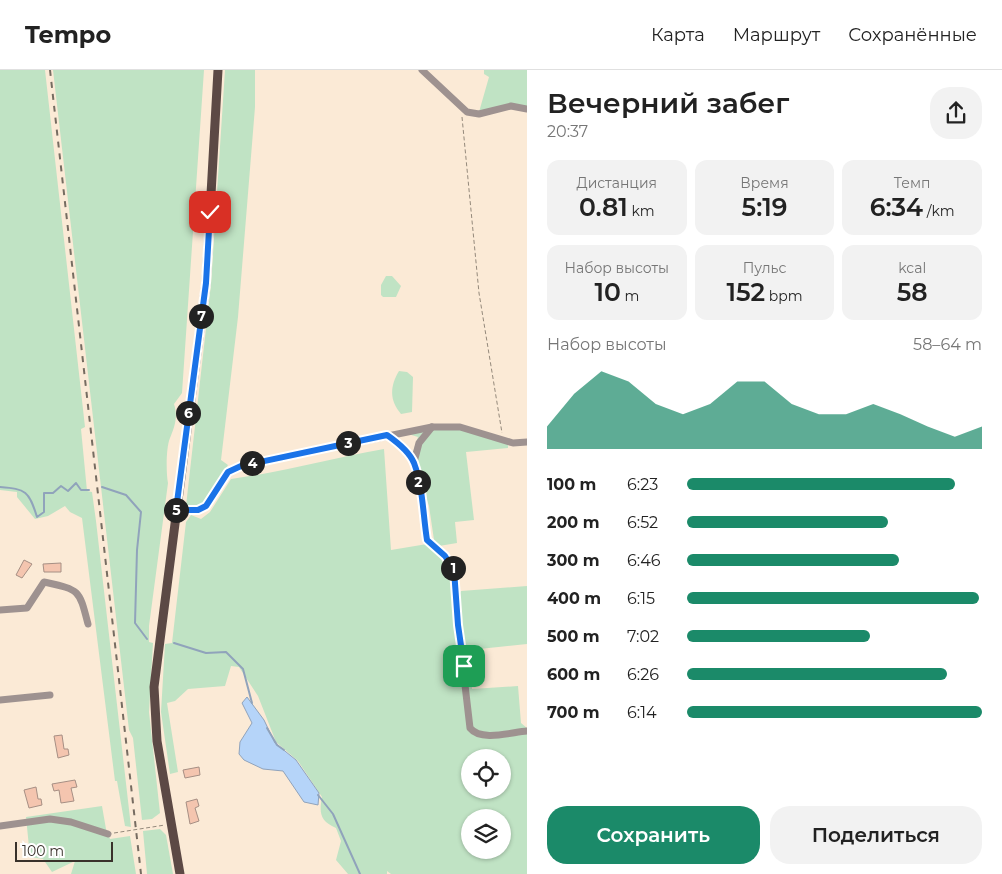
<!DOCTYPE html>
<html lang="ru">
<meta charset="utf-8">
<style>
:root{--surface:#fff;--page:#f2f2f2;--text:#222;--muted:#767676;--line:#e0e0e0;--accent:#1b8a69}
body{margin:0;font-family:Montserrat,sans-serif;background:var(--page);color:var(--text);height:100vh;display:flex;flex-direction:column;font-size:19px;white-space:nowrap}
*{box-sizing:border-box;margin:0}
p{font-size:16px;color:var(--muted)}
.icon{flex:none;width:28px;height:28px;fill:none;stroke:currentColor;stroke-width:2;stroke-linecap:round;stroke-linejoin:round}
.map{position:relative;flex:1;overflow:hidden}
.panel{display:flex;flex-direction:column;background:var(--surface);width:475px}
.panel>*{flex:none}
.buttons{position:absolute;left:461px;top:679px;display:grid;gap:10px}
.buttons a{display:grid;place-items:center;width:50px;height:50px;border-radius:50%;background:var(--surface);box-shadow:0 1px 4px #0004;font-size:25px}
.scale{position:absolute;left:15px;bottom:12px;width:98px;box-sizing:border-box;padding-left:5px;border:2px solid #39322b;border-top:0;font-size:14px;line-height:18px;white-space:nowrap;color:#39322b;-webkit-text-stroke:4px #fff;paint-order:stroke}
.pin{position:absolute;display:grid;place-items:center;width:42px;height:42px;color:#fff;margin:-21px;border-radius:10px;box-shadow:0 2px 8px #0006}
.km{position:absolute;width:25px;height:25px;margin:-12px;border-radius:50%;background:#222;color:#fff;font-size:14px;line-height:25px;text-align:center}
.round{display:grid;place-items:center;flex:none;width:52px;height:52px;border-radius:20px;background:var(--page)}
.headline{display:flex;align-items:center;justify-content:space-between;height:85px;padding:0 20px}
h1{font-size:28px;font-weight:600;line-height:38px}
.stats{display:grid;grid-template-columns:repeat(3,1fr);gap:8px;height:85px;padding:5px 20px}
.stats div{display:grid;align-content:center;border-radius:12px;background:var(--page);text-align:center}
.stats b{font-size:25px;font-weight:600}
.stats small{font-size:14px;font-weight:400}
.stats p{font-size:14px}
.chart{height:140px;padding:10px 20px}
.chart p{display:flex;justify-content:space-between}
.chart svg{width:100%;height:90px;margin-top:5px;fill:var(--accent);opacity:.7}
.action{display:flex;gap:10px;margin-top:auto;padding:10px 20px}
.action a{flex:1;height:58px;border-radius:20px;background:var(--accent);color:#fff;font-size:20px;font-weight:600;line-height:58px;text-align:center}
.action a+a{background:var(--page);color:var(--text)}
ul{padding:0 20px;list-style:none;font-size:16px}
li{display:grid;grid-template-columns:80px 60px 1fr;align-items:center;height:38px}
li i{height:12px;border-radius:6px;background:var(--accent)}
header{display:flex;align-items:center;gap:30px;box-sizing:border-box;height:70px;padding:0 25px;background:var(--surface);border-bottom:1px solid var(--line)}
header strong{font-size:24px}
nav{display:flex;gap:28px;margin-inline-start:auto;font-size:18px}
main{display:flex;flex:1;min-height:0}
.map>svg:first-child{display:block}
.green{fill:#c0e3c4;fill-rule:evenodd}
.water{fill:#b5d4f9;stroke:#90a3bb}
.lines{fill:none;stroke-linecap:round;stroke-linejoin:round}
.stream{stroke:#90a3bb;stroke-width:2}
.building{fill:#f4c5af;stroke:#a68f84}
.path{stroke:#94897b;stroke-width:1;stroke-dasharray:4 2.5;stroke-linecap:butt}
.minor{stroke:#9e9290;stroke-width:7}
.major{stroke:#5c4945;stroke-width:9}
.rail{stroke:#766c61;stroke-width:2;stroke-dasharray:6 6;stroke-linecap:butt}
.route-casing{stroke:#fff;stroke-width:10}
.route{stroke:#1a73e8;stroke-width:6}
</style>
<header>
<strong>Tempo</strong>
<nav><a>Карта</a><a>Маршрут</a><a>Сохранённые</a></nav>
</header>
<main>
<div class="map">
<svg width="527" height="804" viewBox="0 0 527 804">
<rect width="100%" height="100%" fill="#fbead6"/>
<g class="green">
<path d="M 0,0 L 45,0 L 85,357 L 81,359 L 87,421 L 92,422 L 96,451 L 131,757 L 125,756 L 117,711 L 115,711 L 82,448 L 70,442 L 65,436 L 48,446 L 35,449 L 17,427 L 17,422 L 0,420 Z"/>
<path d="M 53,0 L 204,0 L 182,323 L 174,334 C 178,347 175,356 170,368 C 166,377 166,403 168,413 L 149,556 L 149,572 L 153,573 L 149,642 L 160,743 L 152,749 L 142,750 L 133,668 L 129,660 Z"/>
<path d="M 225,0 L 255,0 L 255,37 L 238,247 L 221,390 L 228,395 L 205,432 L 198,436 L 186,436 L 211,214 Z"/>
<path d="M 484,0 L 527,0 L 527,36 L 479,42 L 489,7 L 484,4 Z"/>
<path d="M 386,206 L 392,206 L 401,216 L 396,227 L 383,227 L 381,225 L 381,215 Z"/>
<path d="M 399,301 L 407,302 L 413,307 L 412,342 L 401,344 C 389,330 390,316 399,301 Z"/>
<path d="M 437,359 L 459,359 L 508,374 L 508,378 L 466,382 L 474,450 L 455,452 L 457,473 L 439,476 L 434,470 L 429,436 L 412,385 L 418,367 L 408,364 Z"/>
<path d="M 384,379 L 391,480 L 427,474 L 444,488 L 452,500 L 454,562 L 459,561 L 459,525 L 461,521 L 527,516 L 527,574 L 470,580 L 472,619 L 518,616 L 521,653 L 527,658 L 527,804 L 391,804 L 387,801 L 387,804 L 348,804 L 336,790 L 341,771 L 336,758 C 320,751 319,743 322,727 L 298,691 L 276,672 L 258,626 L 239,597 L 231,596 L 225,616 L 188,619 L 175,631 L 167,633 L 178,702 L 170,704 L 161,642 L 165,574 L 172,573 L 186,452 L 191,445 L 201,449 L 210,442 L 231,409 C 283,402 333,388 384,379 ZM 470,688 L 502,688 L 502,720 L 470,720 ZM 470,748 L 502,748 L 502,780 L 470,780 Z"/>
<path d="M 102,736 L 106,759 L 110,769 L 130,766 L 136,804 L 71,804 L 75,791 L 52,802 L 43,789 L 30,787 L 26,747 Z"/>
<path d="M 160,759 L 166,765 L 173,804 L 147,804 L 143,761 Z"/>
</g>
<path class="water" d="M 247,627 L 264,650 L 275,673 L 296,690 L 319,723 L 318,735 L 304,732 L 283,701 L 263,699 L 244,690 L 239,684 L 240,672 L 252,653 L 242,633 Z"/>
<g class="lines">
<g class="stream">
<path d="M 0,417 C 26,419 29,421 37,447 L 44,442 L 44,423 L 53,423 L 61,416 L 68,421 L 76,413 L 81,420 L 89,420"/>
<path d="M 102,417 L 126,425 L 141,442 L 137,480 L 135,553 L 147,569"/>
<path d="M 174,573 L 206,583 L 226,582 L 243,599 L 252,633"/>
<path d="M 267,658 L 277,675 L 284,680"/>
<path d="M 318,725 L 333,744 L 360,804"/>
</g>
</g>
<g class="building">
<path d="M 24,490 L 32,494 L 22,508 L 16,505 Z"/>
<path d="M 61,493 L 61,502 L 44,502 L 43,494 Z"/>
<path d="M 62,665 L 64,679 L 68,679 L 69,685 L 58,688 L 54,666 Z"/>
<path d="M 199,697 L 200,705 L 185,708 L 183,700 Z"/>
<path d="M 75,710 L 77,717 L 71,718 L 74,731 L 61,733 L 59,720 L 54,721 L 52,714 Z"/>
<path d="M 36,717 L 38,729 L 41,729 L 42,735 L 29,738 L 24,720 Z"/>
<path d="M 197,729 L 199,736 L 195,738 L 199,751 L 190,754 L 186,732 Z"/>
</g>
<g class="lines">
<g class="path">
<path d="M 462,47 L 479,223 L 502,363"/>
<path d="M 114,763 L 165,755"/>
</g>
<g class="minor">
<path d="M 422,0 L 467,42 L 479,44 L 511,36 L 527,39"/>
<path d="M 432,357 L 419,373 L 414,392 L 422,430 L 427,470 L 445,486 L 454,500 L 458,555 L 470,658 C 481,672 512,662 527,661"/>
<path d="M 387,365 L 401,376 L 414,392"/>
<path d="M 176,440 L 198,440 L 206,436 L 228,402 L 241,396 L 432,357 L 460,357 L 513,373 L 527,372"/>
<path d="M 0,540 L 27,538 L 44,512 C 80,520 79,519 88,554"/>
<path d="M 0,630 L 50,625"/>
<path d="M 0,756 L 50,749 L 71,752 L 108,764"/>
</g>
<path class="major" d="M 180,804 L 157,671 L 154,617 L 206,213 L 218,0"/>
<path class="rail" d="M 50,0 L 141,804"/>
</g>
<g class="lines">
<defs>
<path id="route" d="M 210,142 L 206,213 L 176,440 L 198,440 L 206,436 L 228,402 L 241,396 L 387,365 C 397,372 409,381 414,393 C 423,417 423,445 427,470 L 445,486 L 454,500 L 458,555 L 464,596"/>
</defs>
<use href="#route" class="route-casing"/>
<use href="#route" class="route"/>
</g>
</svg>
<div class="buttons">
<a><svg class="icon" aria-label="locate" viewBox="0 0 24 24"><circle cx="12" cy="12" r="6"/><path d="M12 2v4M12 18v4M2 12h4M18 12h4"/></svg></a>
<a><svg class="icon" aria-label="layers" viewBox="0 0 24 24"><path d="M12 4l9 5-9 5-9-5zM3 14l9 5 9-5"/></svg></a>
</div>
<div class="scale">100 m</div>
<div class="pin" style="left:464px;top:596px;background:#1e9e55"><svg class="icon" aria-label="arrive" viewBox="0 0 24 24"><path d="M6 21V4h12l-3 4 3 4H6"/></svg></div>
<div class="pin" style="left:210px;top:142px;background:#d93025"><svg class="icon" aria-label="check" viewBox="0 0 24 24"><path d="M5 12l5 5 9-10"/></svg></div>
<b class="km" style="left:453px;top:498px">1</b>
<b class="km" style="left:418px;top:412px">2</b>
<b class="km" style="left:348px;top:373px">3</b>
<b class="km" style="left:252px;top:393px">4</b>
<b class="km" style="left:176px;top:440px">5</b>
<b class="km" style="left:188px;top:343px">6</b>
<b class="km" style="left:201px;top:246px">7</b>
</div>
<section class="panel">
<div class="headline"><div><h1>Вечерний забег</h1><p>20:37</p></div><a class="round"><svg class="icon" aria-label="share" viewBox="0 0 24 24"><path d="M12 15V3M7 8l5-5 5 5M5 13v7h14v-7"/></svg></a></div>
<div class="stats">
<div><p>Дистанция</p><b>0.81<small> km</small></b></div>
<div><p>Время</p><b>5:19</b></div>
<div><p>Темп</p><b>6:34<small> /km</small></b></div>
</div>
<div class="stats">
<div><p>Набор высоты</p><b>10<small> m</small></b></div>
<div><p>Пульс</p><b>152<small> bpm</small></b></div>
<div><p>kcal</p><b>58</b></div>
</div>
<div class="chart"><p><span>Набор высоты</span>58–64 m</p>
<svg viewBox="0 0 160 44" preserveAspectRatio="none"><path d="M0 44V33L10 17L20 6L30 11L40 22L50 27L60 22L70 11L80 11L90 22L100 27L110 27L120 22L130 27L140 33L150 38L160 33V44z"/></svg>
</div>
<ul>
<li><b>100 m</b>6:23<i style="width:91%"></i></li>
<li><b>200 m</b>6:52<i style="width:68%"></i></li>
<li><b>300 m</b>6:46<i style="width:72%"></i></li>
<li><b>400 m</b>6:15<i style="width:99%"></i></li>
<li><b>500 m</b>7:02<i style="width:62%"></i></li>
<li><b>600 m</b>6:26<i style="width:88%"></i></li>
<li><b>700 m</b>6:14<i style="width:100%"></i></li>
</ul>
<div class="action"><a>Сохранить</a><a>Поделиться</a></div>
</section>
</main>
